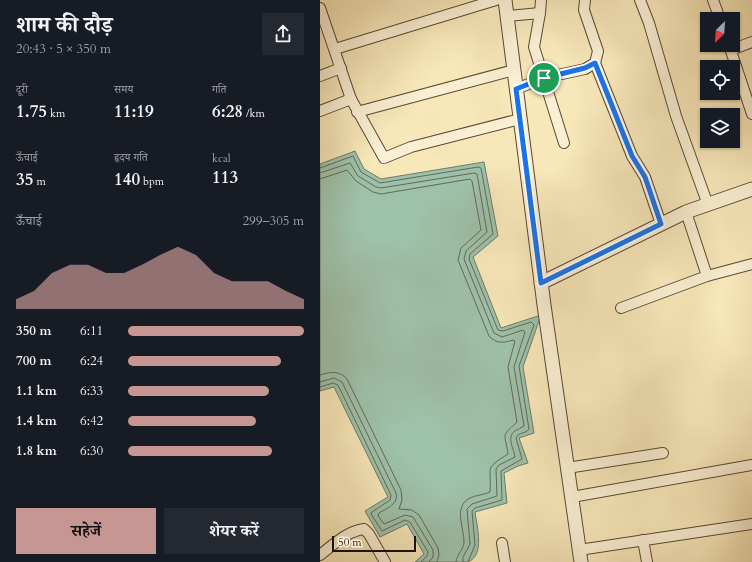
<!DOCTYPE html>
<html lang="hi">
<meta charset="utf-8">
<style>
:root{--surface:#171b24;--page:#242831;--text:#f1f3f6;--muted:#9ea1a6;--accent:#c59692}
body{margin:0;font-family:Cardo,"Noto Serif Devanagari",serif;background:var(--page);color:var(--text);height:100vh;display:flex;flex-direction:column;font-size:15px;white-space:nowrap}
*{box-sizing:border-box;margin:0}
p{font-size:13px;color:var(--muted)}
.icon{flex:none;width:22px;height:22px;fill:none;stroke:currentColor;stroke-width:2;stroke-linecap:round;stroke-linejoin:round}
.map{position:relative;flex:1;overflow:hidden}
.drawer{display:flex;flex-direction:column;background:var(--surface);width:320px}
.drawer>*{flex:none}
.needle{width:26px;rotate:205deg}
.controls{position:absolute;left:380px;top:12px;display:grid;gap:8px}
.controls a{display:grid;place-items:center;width:40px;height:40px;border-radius:0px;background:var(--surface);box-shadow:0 1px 3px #0004;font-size:20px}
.scale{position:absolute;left:12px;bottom:10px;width:84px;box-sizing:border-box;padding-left:4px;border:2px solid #21140c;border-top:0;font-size:11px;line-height:14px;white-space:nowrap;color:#21140c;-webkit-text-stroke:3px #faefd2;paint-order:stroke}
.pin{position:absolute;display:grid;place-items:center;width:34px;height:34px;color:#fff;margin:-17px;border:2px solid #fff;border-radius:50%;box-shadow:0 1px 4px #0007}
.round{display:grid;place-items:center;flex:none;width:42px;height:42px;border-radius:0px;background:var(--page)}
.overview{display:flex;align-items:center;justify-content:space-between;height:68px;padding:0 16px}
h1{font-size:22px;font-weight:700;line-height:30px}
.stats{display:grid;grid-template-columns:repeat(3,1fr);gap:6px;height:68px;padding:4px 16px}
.stats div{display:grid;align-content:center}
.stats b{font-size:17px;font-weight:700}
.stats small{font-size:11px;font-weight:400}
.stats p{font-size:11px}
.chart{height:112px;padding:8px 16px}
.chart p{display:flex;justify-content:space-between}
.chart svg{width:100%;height:72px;margin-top:4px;fill:var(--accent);opacity:.7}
.primary-button{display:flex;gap:8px;margin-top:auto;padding:8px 16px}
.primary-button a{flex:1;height:46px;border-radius:0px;background:var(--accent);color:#111;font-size:16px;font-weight:700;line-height:46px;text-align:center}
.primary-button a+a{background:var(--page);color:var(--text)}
ul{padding:0 16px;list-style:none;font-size:13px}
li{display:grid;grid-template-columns:64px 48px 1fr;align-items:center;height:30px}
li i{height:10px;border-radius:5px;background:var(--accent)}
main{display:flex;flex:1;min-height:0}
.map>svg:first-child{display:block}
.water{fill:#9ec1a9;stroke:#6c7c6a}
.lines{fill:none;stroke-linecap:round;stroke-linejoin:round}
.shore{stroke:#606a5a;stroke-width:1}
.minor-casing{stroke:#564937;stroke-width:12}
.tertiary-casing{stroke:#564937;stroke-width:15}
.minor{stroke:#faefd2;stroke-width:10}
.tertiary{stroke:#faefd2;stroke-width:13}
.route-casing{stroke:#fff;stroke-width:8}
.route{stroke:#1a73e8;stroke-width:5}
</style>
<main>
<section class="drawer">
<div class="overview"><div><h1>शाम की दौड़</h1><p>20:43 · 5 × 350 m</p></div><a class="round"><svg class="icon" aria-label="share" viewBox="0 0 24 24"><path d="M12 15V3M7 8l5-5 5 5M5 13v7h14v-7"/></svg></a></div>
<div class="stats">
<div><p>दूरी</p><b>1.75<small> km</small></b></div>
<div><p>समय</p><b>11:19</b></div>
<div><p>गति</p><b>6:28<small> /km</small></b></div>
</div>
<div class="stats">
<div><p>ऊँचाई</p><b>35<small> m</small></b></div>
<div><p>हृदय गति</p><b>140<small> bpm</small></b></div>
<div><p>kcal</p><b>113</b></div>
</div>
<div class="chart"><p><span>ऊँचाई</span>299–305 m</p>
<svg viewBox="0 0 160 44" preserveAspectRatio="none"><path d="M0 44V38L10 33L20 22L30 17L40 17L50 22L60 22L70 17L80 11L90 6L100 11L110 22L120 27L130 27L140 27L150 33L160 38V44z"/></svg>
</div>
<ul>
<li><b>350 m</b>6:11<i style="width:100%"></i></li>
<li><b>700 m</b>6:24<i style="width:87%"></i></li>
<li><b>1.1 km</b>6:33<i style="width:80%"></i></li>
<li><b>1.4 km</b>6:42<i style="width:73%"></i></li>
<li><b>1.8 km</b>6:30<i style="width:82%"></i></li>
</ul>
<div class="primary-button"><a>सहेजें</a><a>शेयर करें</a></div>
</section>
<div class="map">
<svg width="432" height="562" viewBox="0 0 432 562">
<rect width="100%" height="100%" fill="#f7e7b9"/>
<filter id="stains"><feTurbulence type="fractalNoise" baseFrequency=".005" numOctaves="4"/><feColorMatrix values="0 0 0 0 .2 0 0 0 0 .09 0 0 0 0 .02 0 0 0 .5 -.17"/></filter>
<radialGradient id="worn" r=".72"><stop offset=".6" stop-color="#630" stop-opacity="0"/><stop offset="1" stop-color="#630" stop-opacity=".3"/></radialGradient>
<path class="water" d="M 35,151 L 44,169 L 61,179 L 164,162 L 178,236 L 153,257 L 181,328 L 221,315 L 203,367 L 214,433 L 199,438 L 208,463 L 198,466 L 184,473 L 187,503 L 155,512 C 157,527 165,555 148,562 L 95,562 L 104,554 L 87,524 L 60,537 L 45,511 L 68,497 L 14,387 L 0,391 L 0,164 Z"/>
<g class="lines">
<g class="shore">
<path d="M 0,168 L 33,156 L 41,172 L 60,183 L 158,167 L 161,168 L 173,234 L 150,254 L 149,259 L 178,330 L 183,331 L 211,322 L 214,325 L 199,366 L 209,429 C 206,434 198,432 196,438 L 202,459 L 181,471 L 182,500 L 155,508 L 152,511 L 155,545 L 148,562"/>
<path d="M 0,173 L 30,163 L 38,176 L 56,187 L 61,188 L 154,173 L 157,174 L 167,232 L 146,251 L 144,259 L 174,333 L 182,337 L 203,330 L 205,332 L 194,367 L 204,426 C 201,428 198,429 195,431 C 186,437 194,449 195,457 L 179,465 L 176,469 L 177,496 L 152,504 L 147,509 L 150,544 L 143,557 L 143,562"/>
<path d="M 0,179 L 27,170 L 36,181 L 53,192 L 61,194 L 150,179 L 152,181 L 161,230 L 141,248 L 138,260 L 169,336 C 176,344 184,343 193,340 L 195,341 L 188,367 L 197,422 C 180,438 185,432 188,454 C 163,470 172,465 170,492 C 164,495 156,495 150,498 C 133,506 144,528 144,542 C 144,549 137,554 136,562"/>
<path d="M 0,375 C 10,372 19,370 27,379 L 81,490 L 82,500 L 79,509 L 92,510 L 99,515 L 118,548 L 119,555 L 117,562"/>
<path d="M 0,382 L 14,378 L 22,382 L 76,493 C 79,504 67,508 59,513 L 58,516 L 64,524 L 85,515 L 93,517 L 113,550 L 113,557 L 109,562"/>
<path d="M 0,387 L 13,383 L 18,385 L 71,495 L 70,500 L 52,512 L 51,514 L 62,531 L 85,520 L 90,522 L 108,552 L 107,556 L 101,562"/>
</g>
<defs>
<g id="minor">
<path d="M 320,0 L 329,23 L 356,116 L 388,205"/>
<path d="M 393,0 L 400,19"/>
<path d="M 0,8 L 31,99 L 64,158 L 91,147 L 200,119"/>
<path d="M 220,13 L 221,0"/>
<path d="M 187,16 L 220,13 L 214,47 L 244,143"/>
<path d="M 409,45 L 432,114"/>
<path d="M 15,49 L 176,0"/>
<path d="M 411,50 L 432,42"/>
<path d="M 275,63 L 312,156 L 325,177 L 341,224"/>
<path d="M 0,76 L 21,68"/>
<path d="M 196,89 L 224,78 L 265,69 L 275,63 L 278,51 L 264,10 L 265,0"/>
<path d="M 0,111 L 31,99"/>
<path d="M 37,112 L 194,70"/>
<path d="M 366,212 L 387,276"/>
<path d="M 301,308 L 387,276 L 432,264"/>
<path d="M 247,468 L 343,453"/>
<path d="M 252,497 L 432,465"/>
<path d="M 323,540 L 327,562"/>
<path d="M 182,543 L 185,562"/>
<path d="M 259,550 L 432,524"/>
<path d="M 0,555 C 13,545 27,531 44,529 L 49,534 L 65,562"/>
</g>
<g id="tertiary">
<path d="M 185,0 L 224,305 L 261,562"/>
<path d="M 221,283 L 366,212 L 432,189"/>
</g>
</defs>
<use href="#minor" class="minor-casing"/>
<use href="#tertiary" class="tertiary-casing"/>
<use href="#minor" class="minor"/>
<use href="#tertiary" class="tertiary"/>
</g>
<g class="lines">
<defs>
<path id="route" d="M 275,63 L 312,156 L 325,177 L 341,224 L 221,283 L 196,89 L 224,78 L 265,68 Z"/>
</defs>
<use href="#route" class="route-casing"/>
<use href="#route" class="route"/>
</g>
<rect width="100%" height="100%" filter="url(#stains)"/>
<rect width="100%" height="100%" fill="url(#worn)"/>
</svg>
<div class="controls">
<a><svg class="needle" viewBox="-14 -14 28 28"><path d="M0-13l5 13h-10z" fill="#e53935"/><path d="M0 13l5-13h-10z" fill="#9ea1a6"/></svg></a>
<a><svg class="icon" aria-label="locate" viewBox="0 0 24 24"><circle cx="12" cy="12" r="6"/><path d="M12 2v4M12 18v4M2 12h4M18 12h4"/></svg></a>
<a><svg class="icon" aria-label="layers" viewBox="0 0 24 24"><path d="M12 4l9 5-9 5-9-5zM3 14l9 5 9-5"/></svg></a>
</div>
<div class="scale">50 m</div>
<div class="pin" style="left:224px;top:78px;background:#1e9e55"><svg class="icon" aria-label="arrive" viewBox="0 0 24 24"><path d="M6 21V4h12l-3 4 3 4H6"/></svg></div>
</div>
</main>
